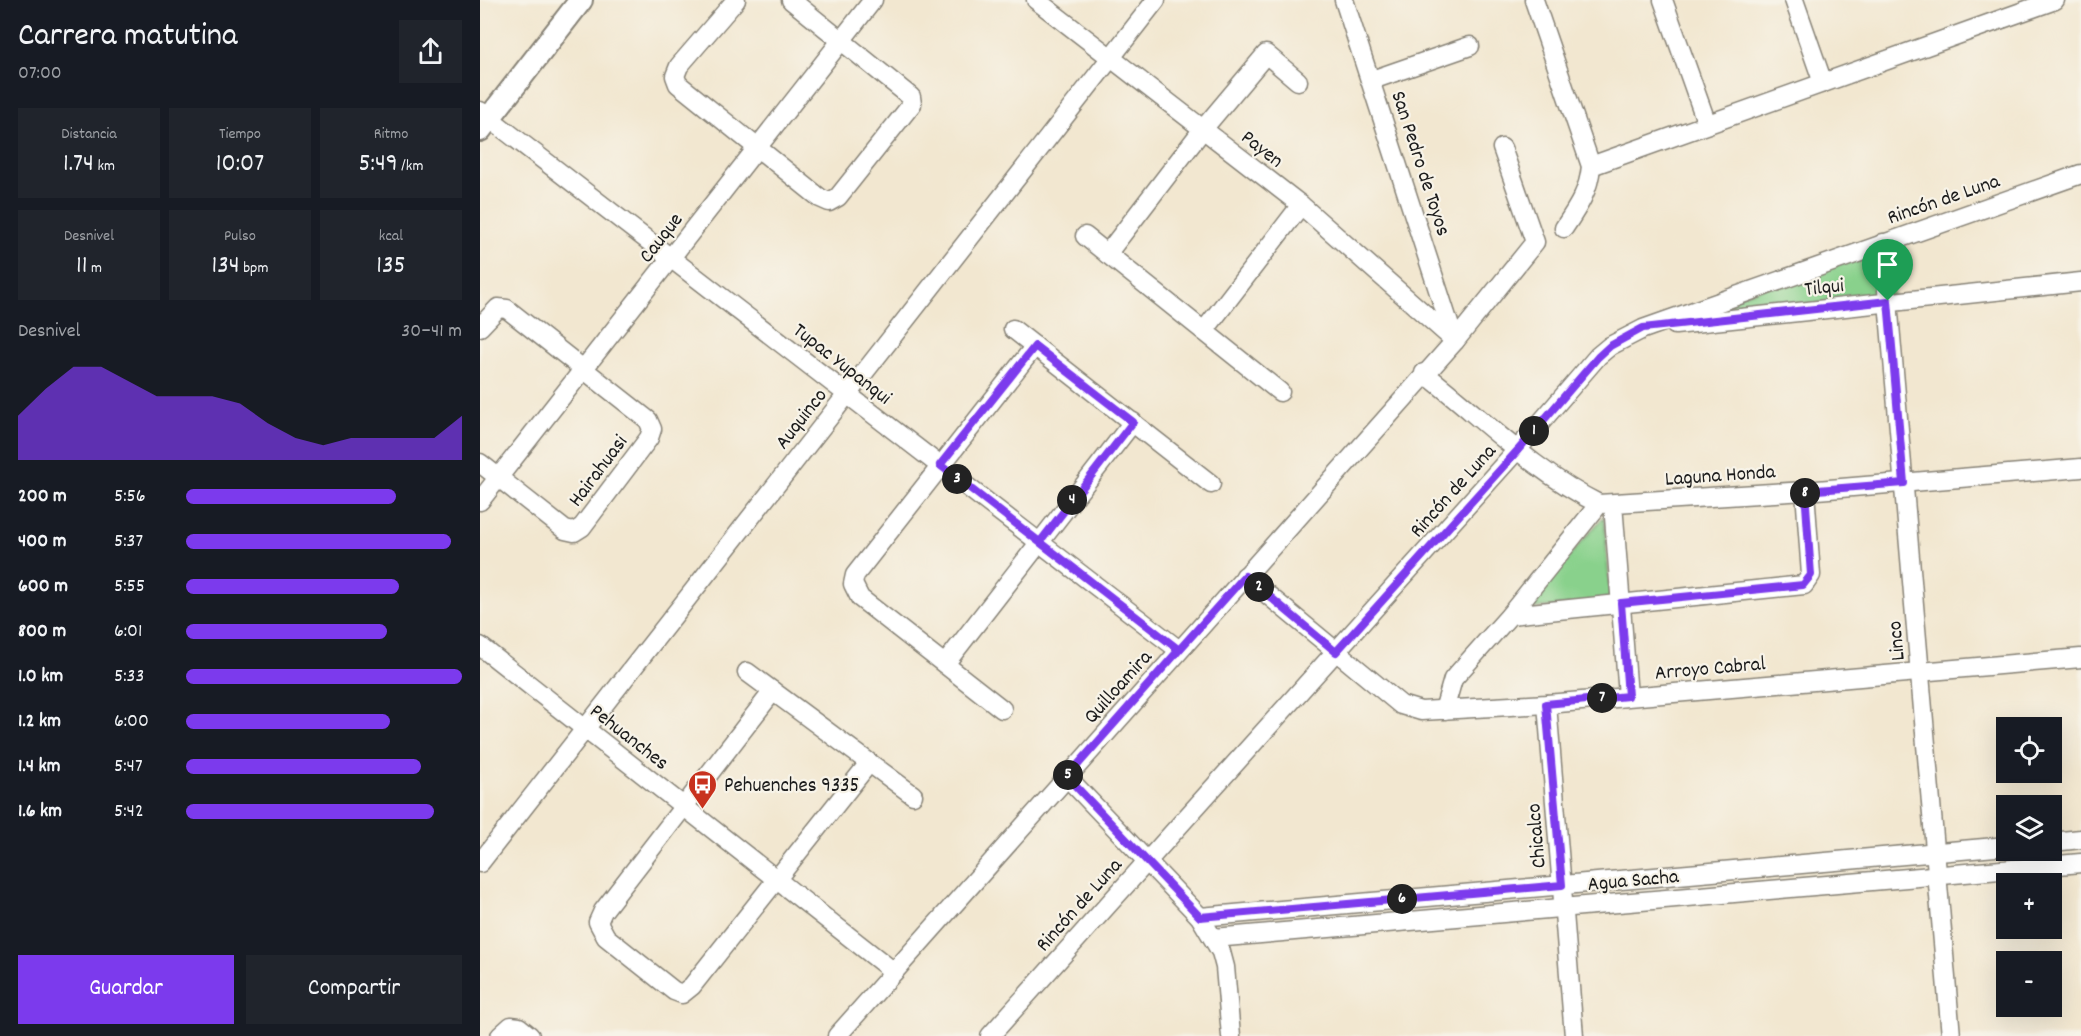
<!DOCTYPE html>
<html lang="es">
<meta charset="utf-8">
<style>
:root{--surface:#171b24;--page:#20242c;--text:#f1f3f6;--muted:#9ea1a6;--accent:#7c3aed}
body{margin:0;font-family:Dekko,sans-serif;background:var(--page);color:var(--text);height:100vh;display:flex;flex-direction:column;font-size:22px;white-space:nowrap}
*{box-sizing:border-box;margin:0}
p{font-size:20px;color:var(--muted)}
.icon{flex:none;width:33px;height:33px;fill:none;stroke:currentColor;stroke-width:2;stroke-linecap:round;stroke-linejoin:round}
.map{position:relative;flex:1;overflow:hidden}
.sheet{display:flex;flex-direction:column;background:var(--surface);width:480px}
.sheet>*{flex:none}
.tools{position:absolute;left:1516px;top:717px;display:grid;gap:12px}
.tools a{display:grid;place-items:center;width:66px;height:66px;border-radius:0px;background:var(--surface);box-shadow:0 6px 24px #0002;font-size:30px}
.pin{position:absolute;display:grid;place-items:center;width:51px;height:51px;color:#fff;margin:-62px -26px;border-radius:50% 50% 50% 0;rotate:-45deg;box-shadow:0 0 6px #0007}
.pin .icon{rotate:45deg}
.km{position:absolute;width:30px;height:30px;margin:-15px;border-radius:50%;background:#222;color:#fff;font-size:16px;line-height:30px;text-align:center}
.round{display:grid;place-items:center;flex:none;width:63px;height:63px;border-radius:0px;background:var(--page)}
.overview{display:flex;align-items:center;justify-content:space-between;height:102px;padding:0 18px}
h1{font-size:33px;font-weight:600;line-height:45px}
.figures{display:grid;grid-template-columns:repeat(3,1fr);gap:9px;height:102px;padding:6px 18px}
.figures div{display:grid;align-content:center;border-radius:0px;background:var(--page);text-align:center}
.figures b{font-size:26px;font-weight:600}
.figures small{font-size:16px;font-weight:400}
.figures p{font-size:16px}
.chart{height:168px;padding:12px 18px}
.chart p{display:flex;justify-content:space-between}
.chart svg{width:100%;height:108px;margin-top:6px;fill:var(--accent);opacity:.7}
.action{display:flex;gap:12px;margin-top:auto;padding:12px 18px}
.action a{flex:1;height:69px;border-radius:0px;background:var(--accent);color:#fff;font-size:24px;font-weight:600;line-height:69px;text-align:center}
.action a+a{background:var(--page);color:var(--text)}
ul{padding:0 18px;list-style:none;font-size:20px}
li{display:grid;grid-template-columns:96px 72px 1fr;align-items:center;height:45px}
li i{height:15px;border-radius:8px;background:var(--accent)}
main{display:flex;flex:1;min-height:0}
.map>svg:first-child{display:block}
.green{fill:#89d18c;stroke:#527654;stroke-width:1.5}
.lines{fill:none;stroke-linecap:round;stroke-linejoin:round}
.minor-casing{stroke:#878276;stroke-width:21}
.major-casing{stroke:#878276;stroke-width:26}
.minor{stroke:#fff;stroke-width:18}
.major{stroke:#fff;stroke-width:22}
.route-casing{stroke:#fff;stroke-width:12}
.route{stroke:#7c3aed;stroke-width:8}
.labels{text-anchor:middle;stroke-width:4.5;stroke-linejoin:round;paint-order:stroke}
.street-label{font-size:21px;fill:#1c1c1c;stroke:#f7f3e8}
.poi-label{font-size:21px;fill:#1c1c1c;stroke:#f7f3e8;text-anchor:start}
</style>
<main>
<section class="sheet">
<div class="overview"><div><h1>Carrera matutina</h1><p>07:00</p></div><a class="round"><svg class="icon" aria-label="share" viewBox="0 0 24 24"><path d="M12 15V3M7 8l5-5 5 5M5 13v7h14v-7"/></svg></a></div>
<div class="figures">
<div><p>Distancia</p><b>1.74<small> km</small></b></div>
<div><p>Tiempo</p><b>10:07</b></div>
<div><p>Ritmo</p><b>5:49<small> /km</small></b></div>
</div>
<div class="figures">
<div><p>Desnivel</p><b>11<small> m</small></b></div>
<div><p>Pulso</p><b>134<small> bpm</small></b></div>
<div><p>kcal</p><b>135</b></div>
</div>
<div class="chart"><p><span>Desnivel</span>30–41 m</p>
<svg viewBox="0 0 160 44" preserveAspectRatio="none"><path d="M0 44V26L10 15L20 6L30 6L40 12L50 18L60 18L70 18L80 21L90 29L100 35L110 38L120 35L130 35L140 35L150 35L160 26V44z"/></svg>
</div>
<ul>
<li><b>200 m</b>5:56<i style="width:76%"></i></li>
<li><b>400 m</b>5:37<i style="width:96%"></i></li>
<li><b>600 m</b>5:55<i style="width:77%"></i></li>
<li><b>800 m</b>6:01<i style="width:73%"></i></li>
<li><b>1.0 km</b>5:33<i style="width:100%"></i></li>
<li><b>1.2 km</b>6:00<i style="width:74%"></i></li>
<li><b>1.4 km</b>5:47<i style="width:85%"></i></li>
<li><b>1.6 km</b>5:42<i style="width:90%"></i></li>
</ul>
<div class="action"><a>Guardar</a><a>Compartir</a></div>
</section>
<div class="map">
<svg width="1601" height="1036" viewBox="0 0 1601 1036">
<rect width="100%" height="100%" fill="#f7f3e8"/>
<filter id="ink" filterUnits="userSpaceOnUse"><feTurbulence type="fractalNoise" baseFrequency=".0167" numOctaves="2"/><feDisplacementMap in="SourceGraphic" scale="12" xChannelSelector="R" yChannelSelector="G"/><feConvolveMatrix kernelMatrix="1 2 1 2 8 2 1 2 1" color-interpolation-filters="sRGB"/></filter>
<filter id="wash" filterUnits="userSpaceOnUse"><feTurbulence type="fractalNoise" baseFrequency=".008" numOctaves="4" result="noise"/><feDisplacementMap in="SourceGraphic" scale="24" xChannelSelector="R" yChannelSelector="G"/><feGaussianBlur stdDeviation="1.35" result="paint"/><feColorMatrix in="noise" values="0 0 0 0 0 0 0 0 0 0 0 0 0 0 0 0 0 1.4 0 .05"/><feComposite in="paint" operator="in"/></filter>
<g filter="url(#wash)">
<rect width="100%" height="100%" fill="#f2e7d0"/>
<g class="green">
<path d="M 1408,246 L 1413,296 L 1180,322 Z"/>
<path d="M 1124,516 L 1131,602 L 1043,609 Z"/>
</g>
</g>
<g filter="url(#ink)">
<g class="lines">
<defs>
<g id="minor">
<path d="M 256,0 L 199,66 L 195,76 L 198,84 L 340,198 L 349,202 L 358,197 L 432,104 L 431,97 L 311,0"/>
<path d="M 556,0 L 821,205 L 975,341"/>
<path d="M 864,0 L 974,339"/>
<path d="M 1054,0 L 1111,166 C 1109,191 1098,207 1084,228"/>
<path d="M 1183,0 L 1227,124"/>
<path d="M 1314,0 L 1343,83"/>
<path d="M 892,80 L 990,46"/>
<path d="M 0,111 L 699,650"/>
<path d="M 1111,166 L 1575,0"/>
<path d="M 605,236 L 800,392"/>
<path d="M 1403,243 L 1471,1036"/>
<path d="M 627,254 L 723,129 L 786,54 L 818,81"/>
<path d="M 1195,325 L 1601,282"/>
<path d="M 0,327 L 18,308 L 27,309 L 168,420 L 172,429 L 169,438 L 102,527 L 94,532 L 85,530 L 0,463"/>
<path d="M 533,329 L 731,484"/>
<path d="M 724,331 L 821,205"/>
<path d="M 944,373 C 1001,417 1054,472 1119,504"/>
<path d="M 0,501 L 393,0"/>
<path d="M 1133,504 L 1148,696"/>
<path d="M 765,576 L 921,705 L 941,711 L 1067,704 L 1601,658"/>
<path d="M 1030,615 L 1119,504 L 1325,491 L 1601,468"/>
<path d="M 0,646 L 414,972"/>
<path d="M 465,664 L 653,422"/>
<path d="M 267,672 L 433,795"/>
<path d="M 293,691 L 123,911 L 118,922 L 126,937 L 194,991 L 202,994 L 212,986 L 389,763"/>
<path d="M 1067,704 L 1094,1036"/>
<path d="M 522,709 L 380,598 L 373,584 L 375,575 L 555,346"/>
<path d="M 964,710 L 973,679 L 1030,615 L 1324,585 L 1331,575 L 1325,491"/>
<path d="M 587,777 L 720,917 L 741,952 L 745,967 L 751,1036"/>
<path d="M 1572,842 L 1601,839"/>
<path d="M 0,863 L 676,0"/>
<path d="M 720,917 L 1527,846"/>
<path d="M 734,938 L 1601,863"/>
<path d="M 20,1036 L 31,1026 L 39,1027 L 50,1036"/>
<path d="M 357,1036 L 975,341 L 1055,242 L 1022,148"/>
<path d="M 510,1036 L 1037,450 L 1118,356 L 1130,346 L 1163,329 L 1601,174"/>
</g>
<path id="major" d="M 0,130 L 101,0"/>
</defs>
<use href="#minor" class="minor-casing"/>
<use href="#major" class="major-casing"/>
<use href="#minor" class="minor"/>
<use href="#major" class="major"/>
</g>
</g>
<g class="lines" filter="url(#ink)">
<defs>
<path id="route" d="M 1408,301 L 1163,328 L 1130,346 L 1118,357 L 1038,450 L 856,652 L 765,576 L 699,650 L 460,465 L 555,346 L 653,422 L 560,542 L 699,650 L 587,777 L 720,917 L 1082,885 L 1066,704 L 1148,696 L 1141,603 L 1323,585 L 1331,575 L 1325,491 L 1424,483 L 1408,301"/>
</defs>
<use href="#route" class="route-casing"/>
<use href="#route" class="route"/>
</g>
<defs>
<symbol id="bus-pin" viewBox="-11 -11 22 30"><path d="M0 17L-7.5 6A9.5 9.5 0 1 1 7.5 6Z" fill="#c8321e" stroke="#f7f3e8"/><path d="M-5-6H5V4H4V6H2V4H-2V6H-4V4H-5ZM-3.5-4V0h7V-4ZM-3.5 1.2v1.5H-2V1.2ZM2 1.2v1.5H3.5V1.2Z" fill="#fff"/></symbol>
</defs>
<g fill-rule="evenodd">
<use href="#bus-pin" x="206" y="768" width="33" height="45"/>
</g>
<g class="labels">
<g class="street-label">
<text transform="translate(783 148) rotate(38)" y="7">Payen</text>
<text transform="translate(942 163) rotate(72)" y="7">San Pedro de Toyos</text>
<text transform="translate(1463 198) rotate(-19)" y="7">Rincón de Luna</text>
<text transform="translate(180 237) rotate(-52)" y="7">Cauque</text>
<text transform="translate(1344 286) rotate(-6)" y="7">Tilqui</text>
<text transform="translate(363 363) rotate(38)" y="7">Tupac Yupanqui</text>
<text transform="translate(320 418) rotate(-52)" y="7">Auquinco</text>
<text transform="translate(117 470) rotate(-53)" y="7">Hairahuasi</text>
<text transform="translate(1240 474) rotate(-4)" y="7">Laguna Honda</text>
<text transform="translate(972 490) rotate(-48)" y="7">Rincón de Luna</text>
<text transform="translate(1415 641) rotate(-95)" y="7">Linco</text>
<text transform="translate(1230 667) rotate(-5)" y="7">Arroyo Cabral</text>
<text transform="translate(637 686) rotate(-48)" y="7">Quilloamira</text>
<text transform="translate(150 736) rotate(38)" y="7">Pehuanches</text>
<text transform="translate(1055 836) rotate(-95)" y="7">Chicalco</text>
<text transform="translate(1153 879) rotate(-5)" y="7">Agua Sacha</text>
<text transform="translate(598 904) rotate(-48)" y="7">Rincón de Luna</text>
</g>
<g class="poi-label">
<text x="244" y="791">Pehuenches 9335</text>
</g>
</g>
</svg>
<div class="tools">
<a><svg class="icon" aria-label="locate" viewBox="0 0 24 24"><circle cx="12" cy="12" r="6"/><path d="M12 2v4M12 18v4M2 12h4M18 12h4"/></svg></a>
<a><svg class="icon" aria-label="layers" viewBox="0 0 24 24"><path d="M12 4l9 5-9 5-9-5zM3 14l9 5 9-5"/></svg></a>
<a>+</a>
<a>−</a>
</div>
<div class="pin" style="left:1408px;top:301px;background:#1e9e55"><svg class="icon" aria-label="arrive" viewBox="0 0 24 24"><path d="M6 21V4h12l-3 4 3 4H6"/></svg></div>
<b class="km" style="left:1054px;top:431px">1</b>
<b class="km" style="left:779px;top:587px">2</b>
<b class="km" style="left:477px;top:479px">3</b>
<b class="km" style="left:592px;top:500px">4</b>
<b class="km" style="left:588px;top:775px">5</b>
<b class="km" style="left:922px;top:899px">6</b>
<b class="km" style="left:1122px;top:698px">7</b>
<b class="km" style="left:1325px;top:493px">8</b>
</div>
</main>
